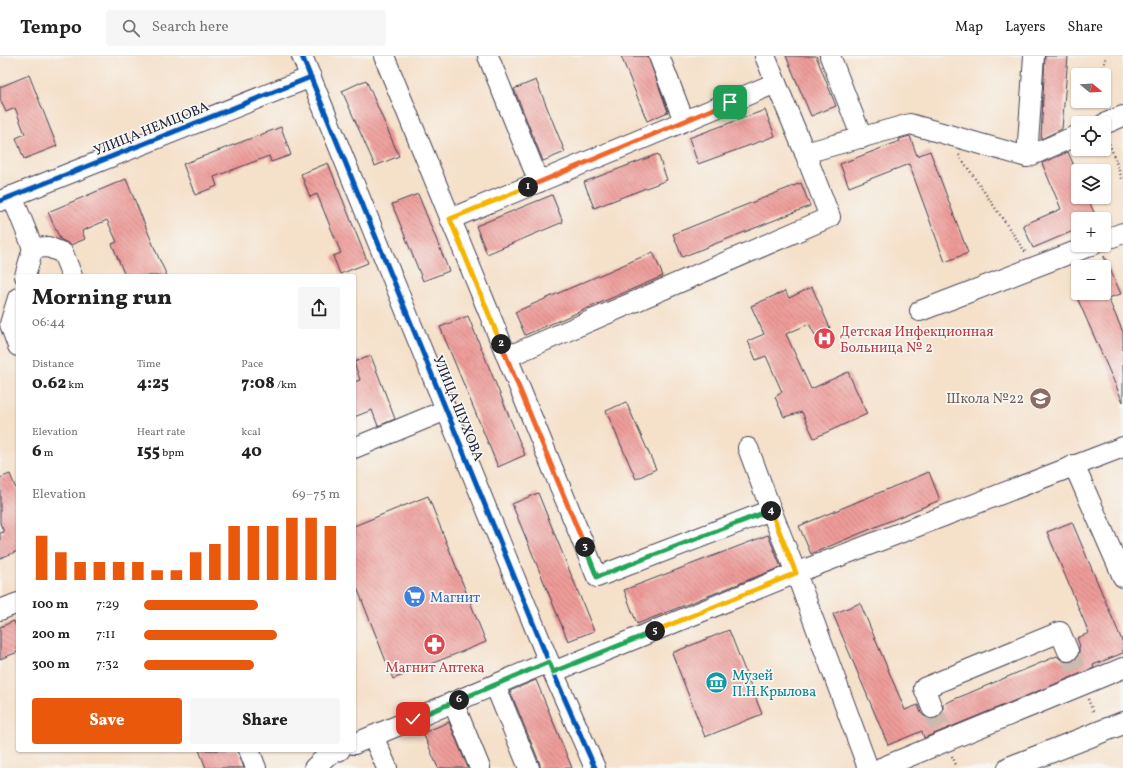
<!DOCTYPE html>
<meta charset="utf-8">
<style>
:root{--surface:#fff;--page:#f6f6f6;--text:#222;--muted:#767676;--line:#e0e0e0;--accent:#ea580c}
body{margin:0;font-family:Vollkorn,serif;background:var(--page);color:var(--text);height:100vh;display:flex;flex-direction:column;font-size:15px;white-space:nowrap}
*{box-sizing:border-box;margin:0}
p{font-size:13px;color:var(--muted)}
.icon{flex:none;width:22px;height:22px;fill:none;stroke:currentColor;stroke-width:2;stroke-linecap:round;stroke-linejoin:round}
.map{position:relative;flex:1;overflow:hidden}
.sheet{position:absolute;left:16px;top:218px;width:340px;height:478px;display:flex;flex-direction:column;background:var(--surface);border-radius:4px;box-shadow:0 1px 3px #0004}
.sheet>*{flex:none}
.needle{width:26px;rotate:108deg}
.tools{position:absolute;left:1071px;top:12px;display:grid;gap:8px}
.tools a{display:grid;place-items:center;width:40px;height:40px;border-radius:4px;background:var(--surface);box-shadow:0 1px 3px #0004;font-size:20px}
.pin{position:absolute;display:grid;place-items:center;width:34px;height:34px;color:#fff;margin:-17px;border-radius:8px;box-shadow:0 2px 6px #0006}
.km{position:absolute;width:20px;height:20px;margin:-10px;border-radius:50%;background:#222;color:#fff;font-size:11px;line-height:20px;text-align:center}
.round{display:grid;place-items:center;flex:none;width:42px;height:42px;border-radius:4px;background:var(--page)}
.headline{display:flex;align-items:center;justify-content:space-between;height:68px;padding:0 16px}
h1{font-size:22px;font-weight:800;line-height:30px}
.stats{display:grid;grid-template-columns:repeat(3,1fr);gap:6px;height:68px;padding:4px 16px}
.stats div{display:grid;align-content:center}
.stats b{font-size:17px;font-weight:800}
.stats small{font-size:11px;font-weight:400}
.stats p{font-size:11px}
.chart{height:112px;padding:8px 16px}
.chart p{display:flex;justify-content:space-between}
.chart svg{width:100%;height:72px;margin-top:4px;stroke:var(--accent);stroke-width:6}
.primary-button{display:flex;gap:8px;margin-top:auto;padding:8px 16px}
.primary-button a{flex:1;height:46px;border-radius:4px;background:var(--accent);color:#fff;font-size:16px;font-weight:800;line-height:46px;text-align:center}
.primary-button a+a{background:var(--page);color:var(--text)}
ul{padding:0 16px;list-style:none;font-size:13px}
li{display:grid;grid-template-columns:64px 48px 1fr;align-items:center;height:30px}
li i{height:10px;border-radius:5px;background:var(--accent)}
header{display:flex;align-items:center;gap:24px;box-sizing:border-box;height:56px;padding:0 20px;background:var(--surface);border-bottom:1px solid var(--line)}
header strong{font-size:19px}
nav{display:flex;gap:22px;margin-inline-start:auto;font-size:14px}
.search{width:280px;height:36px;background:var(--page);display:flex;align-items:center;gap:10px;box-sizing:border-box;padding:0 14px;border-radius:4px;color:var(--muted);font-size:15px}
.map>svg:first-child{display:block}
.building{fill:url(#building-back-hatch)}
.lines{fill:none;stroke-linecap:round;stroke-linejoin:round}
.minor-tunnel{stroke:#cbbaad;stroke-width:20;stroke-dasharray:20 10;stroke-linecap:butt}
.minor-casing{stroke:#423e50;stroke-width:22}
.major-casing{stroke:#423e50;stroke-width:24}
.path{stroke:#423e50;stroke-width:2.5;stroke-dasharray:1 3;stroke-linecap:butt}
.minor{stroke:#fff;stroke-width:20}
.major{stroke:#fff;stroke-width:22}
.cycleway-casing{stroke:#f6f6f2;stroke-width:8}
.cycleway{stroke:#0057b8;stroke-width:5}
.split-1-casing{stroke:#fff;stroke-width:8}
.split-2-casing{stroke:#fff;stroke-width:8}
.split-3-casing{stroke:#fff;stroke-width:8}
.split-4-casing{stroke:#fff;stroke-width:8}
.split-5-casing{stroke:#fff;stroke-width:8}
.split-6-casing{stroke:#fff;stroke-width:8}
.split-7-casing{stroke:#fff;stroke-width:8}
.split-1{stroke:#f0652b;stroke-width:5}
.split-2{stroke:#f5b400;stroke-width:5}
.split-3{stroke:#f0652b;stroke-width:5}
.split-4{stroke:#22a559;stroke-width:5}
.split-5{stroke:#f5b400;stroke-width:5}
.split-6{stroke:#22a559;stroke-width:5}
.split-7{stroke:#22a559;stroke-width:5}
.labels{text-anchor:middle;stroke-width:3.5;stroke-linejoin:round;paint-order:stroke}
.street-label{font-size:14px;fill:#22223b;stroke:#f6f6f2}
.health-label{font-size:14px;fill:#be3a42;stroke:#f6f6f2;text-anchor:start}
.education-label{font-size:14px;fill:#785e54;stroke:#f6f6f2;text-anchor:end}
.shop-label{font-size:14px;fill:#366cbe;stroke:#f6f6f2;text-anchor:start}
.culture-label{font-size:14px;fill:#0d838f;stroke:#f6f6f2;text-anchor:start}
</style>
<header>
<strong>Tempo</strong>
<div class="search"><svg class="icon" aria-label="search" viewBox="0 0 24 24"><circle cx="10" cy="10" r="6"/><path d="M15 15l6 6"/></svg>Search here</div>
<nav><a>Map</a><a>Layers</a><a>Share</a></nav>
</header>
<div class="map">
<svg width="1123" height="712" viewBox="0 0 1123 712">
<defs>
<pattern id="building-back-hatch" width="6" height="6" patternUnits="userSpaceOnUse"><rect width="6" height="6" fill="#ee9c99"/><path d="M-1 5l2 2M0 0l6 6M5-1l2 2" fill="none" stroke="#c07f7e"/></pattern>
</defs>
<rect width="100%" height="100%" fill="#f6f6f2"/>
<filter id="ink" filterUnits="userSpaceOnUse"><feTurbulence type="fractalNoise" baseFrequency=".025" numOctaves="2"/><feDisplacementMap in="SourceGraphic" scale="8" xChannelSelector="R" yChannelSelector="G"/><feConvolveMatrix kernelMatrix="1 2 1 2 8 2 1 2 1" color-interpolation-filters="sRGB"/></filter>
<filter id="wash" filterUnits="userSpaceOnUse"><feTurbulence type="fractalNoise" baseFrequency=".012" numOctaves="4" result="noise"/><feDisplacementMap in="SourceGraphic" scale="16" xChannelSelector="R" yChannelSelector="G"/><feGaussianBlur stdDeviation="0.9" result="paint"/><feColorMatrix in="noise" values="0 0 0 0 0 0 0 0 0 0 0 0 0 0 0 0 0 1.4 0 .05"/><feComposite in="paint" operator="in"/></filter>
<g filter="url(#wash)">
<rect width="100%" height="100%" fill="#f5e0c9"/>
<g id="blocks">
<g class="building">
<path d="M 621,0 L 648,0 L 668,56 L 647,65 Z"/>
<path d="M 786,0 L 816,0 L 836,50 L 811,60 Z"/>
<path d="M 1045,0 L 1068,0 L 1062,73 L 1041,83 Z"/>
<path d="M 29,19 L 57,90 L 24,103 L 16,82 L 25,78 L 15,52 L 6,56 L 0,43 L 0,31 Z"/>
<path d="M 366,24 L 399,100 L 375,110 L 342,35 Z"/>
<path d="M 536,24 L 565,96 L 543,105 L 514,33 Z"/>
<path d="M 765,54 L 775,80 L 698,108 L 689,82 Z"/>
<path d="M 281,71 L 291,99 L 271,106 L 269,100 L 214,121 L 217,130 L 195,139 L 183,108 Z"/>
<path d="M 910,80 L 917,100 L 930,95 L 968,197 L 945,206 L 909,108 L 849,131 L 840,108 L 900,85 L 899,83 Z"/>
<path d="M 1068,96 L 1078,119 L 1078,141 L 1087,141 L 1097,163 L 1078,163 L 1078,173 L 1033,192 L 1023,169 L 1061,153 L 1042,107 Z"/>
<path d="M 658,98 L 667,124 L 594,152 L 584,126 Z"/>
<path d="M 328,107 L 368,207 L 340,218 L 333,200 L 341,197 L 317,138 L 310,141 L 301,118 Z"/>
<path d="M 126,123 L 157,198 L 167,220 L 125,220 L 112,188 L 117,186 L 107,164 L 82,175 L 85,183 L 71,189 L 60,183 L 48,156 Z"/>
<path d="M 801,127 L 810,150 L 682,201 L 673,178 Z"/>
<path d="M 418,138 L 449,215 L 423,225 L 392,148 Z"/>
<path d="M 552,139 L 563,166 L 487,198 L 476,170 Z"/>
<path d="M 653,196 L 663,220 L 525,279 L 515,256 Z"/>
<path d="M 1104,200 L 1121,238 L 1108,242 L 1123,276 L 1123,346 L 1075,237 L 1104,237 Z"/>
<path d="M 812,231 L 830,272 L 815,279 L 809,268 L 786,278 L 811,333 L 848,316 L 867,358 L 814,382 L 802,356 L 784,361 L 775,341 L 782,336 L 766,300 L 756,304 L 748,285 L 764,278 L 751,250 L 785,235 L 789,242 Z"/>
<path d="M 468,260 L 525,399 L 498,411 L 440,271 Z"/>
<path d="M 371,300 L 395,363 L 378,370 L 372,354 L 354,361 L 354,326 L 360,324 L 354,306 Z"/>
<path d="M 626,346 L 656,413 L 636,423 L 606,355 Z"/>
<path d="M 929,416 L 940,444 L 811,498 L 799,470 Z"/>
<path d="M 10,418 L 18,438 L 18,495 L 0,502 L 0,477 L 4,476 L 0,467 L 0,422 Z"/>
<path d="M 538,437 L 594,575 L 568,585 L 512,448 Z"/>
<path d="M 428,440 L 486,586 L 393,623 L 354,524 L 354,470 Z"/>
<path d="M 1072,466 L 1123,587 L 1123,597 L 1093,609 L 1094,612 L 924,682 L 922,675 L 888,689 L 833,558 L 860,547 L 905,654 L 918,649 L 921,657 L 925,661 L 930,663 L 936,663 L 941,659 L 943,653 L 943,648 L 1057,600 L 1061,604 L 1067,606 L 1073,605 L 1077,602 L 1079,596 L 1079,591 L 1080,590 L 1077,582 L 1089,577 L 1047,476 Z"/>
<path d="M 768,479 L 781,511 L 637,568 L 624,534 Z"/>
<path d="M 14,565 L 18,575 L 18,596 L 0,603 L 0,571 Z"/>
<path d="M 729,574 L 762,658 L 705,681 L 672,597 Z"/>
<path d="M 536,624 L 572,712 L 540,712 L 540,708 L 510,635 Z"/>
<path d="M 449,666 L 468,712 L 438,712 L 423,677 Z"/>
<path d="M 199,694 L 238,694 L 244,712 L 206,712 Z"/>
</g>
</g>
</g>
<g filter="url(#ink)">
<use href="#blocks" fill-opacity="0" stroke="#423e50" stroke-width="1"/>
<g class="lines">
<g class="minor-tunnel">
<path d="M 1068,595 L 1080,623"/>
<path d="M 932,652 L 944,680"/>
</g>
<defs>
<g id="minor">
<path d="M 302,0 L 553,616 L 595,712"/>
<path d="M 384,0 L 597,521 L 771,454"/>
<path d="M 488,0 L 539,126"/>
<path d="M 659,0 L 684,65"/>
<path d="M 830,0 L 862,82"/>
<path d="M 776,27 L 805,97 L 910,68 L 1027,101 L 1078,79"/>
<path d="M 1104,68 L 1123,60"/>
<path d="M 1027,101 L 1034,0"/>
<path d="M 12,140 L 33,192 L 48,191 L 63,197 L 72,220"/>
<path d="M 0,145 L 311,21"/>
<path d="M 450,163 L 776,27 L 765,0"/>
<path d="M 1104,184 L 1123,177"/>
<path d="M 25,220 L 33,192"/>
<path d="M 18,242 L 10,268 L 18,290"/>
<path d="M 920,255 L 1092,189"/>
<path d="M 507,301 L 830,161 L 805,97"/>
<path d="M 354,392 L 446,354"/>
<path d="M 1074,409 L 1123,521"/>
<path d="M 0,554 L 18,547"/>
<path d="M 553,616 L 796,517 L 771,454 L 748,392"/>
<path d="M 495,629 L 529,712"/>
<path d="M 453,646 L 480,712"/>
<path d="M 932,652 L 924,632 L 1060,576 L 1068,595"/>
<path d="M 373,680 L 387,712"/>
<path d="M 354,688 L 549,606"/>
<path d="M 249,694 L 256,712"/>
<path d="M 314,712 L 328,699 L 340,694"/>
<path d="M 868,712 L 796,517 L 1123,391"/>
<path d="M 881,712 L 1123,612"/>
</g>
<path id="major" d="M 1009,712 L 1123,667"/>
</defs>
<use href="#minor" class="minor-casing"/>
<use href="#major" class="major-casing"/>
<g class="path">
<path d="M 1101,19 L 1106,0"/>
<path d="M 1108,84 L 1123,125"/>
<path d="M 959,99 L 1026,197"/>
<path d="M 1088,643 L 1093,656"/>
<path d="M 952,700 L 957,711"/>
</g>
<use href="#minor" class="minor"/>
<use href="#major" class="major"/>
<defs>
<g id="cycleway">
<path d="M 302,0 L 553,616 L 595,712"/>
<path d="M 0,145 L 311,21"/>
</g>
</defs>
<use href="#cycleway" class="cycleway-casing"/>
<use href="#cycleway" class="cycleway"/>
</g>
</g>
<g class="lines" filter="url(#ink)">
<defs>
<path id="split-1" d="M 528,131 L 730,46"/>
<path id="split-2" d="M 501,288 L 450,163 L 528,131"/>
<path id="split-3" d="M 501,288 L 585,491"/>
<path id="split-4" d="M 585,491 L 597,521 L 771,454 L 771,455"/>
<path id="split-5" d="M 655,575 L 796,517 L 771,455"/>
<path id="split-6" d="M 459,644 L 549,606 L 553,616 L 655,575"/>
<path id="split-7" d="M 413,663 L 459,644"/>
</defs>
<use href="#split-1" class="split-1-casing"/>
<use href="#split-2" class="split-2-casing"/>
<use href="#split-3" class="split-3-casing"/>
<use href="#split-4" class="split-4-casing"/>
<use href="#split-5" class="split-5-casing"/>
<use href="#split-6" class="split-6-casing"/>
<use href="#split-7" class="split-7-casing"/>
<use href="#split-1" class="split-1"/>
<use href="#split-2" class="split-2"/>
<use href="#split-3" class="split-3"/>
<use href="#split-4" class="split-4"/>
<use href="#split-5" class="split-5"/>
<use href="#split-6" class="split-6"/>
<use href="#split-7" class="split-7"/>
</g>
<defs>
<symbol id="hospital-disc" viewBox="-11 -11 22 22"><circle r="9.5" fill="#e0444e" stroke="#f6f6f2"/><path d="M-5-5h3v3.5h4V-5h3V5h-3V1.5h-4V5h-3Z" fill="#fff"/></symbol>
<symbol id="school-disc" viewBox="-11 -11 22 22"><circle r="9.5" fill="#8d6e63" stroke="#f6f6f2"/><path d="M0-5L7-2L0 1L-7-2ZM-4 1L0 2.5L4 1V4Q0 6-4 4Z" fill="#fff"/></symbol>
<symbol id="supermarket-disc" viewBox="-11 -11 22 22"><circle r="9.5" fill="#3f7fe0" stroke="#f6f6f2"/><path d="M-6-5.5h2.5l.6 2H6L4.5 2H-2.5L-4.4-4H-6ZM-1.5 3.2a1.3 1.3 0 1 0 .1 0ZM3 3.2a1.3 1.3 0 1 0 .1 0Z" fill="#fff"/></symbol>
<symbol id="pharmacy-disc" viewBox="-11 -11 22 22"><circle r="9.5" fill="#e0444e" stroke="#f6f6f2"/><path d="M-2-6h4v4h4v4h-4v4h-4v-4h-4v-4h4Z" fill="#fff"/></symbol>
<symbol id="museum-disc" viewBox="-11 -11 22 22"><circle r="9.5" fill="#0f9aa8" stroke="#f6f6f2"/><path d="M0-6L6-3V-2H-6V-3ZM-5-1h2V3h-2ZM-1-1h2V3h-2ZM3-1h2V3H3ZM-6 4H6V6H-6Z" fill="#fff"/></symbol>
</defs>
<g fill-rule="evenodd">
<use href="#hospital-disc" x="812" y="270" width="25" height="25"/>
<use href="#school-disc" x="1028" y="330" width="25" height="25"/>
<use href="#supermarket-disc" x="402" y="528" width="25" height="25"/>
<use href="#pharmacy-disc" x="422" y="576" width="25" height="25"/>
<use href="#museum-disc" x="704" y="614" width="25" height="25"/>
</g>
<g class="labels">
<g class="street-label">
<text transform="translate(151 72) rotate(-22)" y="5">УЛИЦА НЕМЦОВА</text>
<text transform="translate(459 352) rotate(68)" y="5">УЛИЦА ШУХОВА</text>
</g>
<g class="health-label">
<text x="840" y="280">Детская Инфекционная<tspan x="840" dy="16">Больница № 2</tspan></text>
<text x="435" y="616" text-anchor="middle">Магнит Аптека</text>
</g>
<g class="education-label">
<text x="1024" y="347">Школа №22</text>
</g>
<g class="shop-label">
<text x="430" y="546">Магнит</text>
</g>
<g class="culture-label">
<text x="732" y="624">Музей<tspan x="732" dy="16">П.Н.Крылова</tspan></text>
</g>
</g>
</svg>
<div class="tools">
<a><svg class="needle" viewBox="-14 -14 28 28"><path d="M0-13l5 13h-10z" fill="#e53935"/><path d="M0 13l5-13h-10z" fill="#767676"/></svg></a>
<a><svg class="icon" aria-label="locate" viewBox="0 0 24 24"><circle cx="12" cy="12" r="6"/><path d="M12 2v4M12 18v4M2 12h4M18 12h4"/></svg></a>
<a><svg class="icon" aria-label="layers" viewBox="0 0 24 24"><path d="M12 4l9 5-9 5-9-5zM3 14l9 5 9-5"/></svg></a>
<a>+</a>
<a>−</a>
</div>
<div class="pin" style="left:730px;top:46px;background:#1e9e55"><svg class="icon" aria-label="arrive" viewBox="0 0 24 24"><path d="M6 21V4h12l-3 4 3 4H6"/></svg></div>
<div class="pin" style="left:413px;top:663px;background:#d93025"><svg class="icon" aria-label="check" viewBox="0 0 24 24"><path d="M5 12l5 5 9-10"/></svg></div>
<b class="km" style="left:528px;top:131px">1</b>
<b class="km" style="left:501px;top:288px">2</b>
<b class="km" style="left:585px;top:491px">3</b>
<b class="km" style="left:771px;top:455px">4</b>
<b class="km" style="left:655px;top:575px">5</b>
<b class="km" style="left:459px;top:644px">6</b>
<section class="sheet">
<div class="headline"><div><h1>Morning run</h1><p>06:44</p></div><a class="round"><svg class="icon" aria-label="share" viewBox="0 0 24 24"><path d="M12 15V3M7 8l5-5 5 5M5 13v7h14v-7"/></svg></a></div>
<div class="stats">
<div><p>Distance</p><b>0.62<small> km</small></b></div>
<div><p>Time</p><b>4:25</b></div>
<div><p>Pace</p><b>7:08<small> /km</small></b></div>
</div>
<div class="stats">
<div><p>Elevation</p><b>6<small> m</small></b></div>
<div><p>Heart rate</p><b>155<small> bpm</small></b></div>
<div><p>kcal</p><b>40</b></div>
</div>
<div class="chart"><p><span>Elevation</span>69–75 m</p>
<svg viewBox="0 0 160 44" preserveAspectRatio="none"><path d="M5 44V17M15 44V27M25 44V33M35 44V33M45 44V33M55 44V33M65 44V38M75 44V38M85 44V27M95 44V22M105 44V11M115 44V11M125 44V11M135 44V6M145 44V6M155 44V11"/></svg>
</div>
<ul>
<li><b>100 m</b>7:29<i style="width:58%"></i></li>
<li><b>200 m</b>7:11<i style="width:68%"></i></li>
<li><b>300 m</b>7:32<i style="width:56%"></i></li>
</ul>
<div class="primary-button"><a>Save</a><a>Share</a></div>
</section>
</div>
